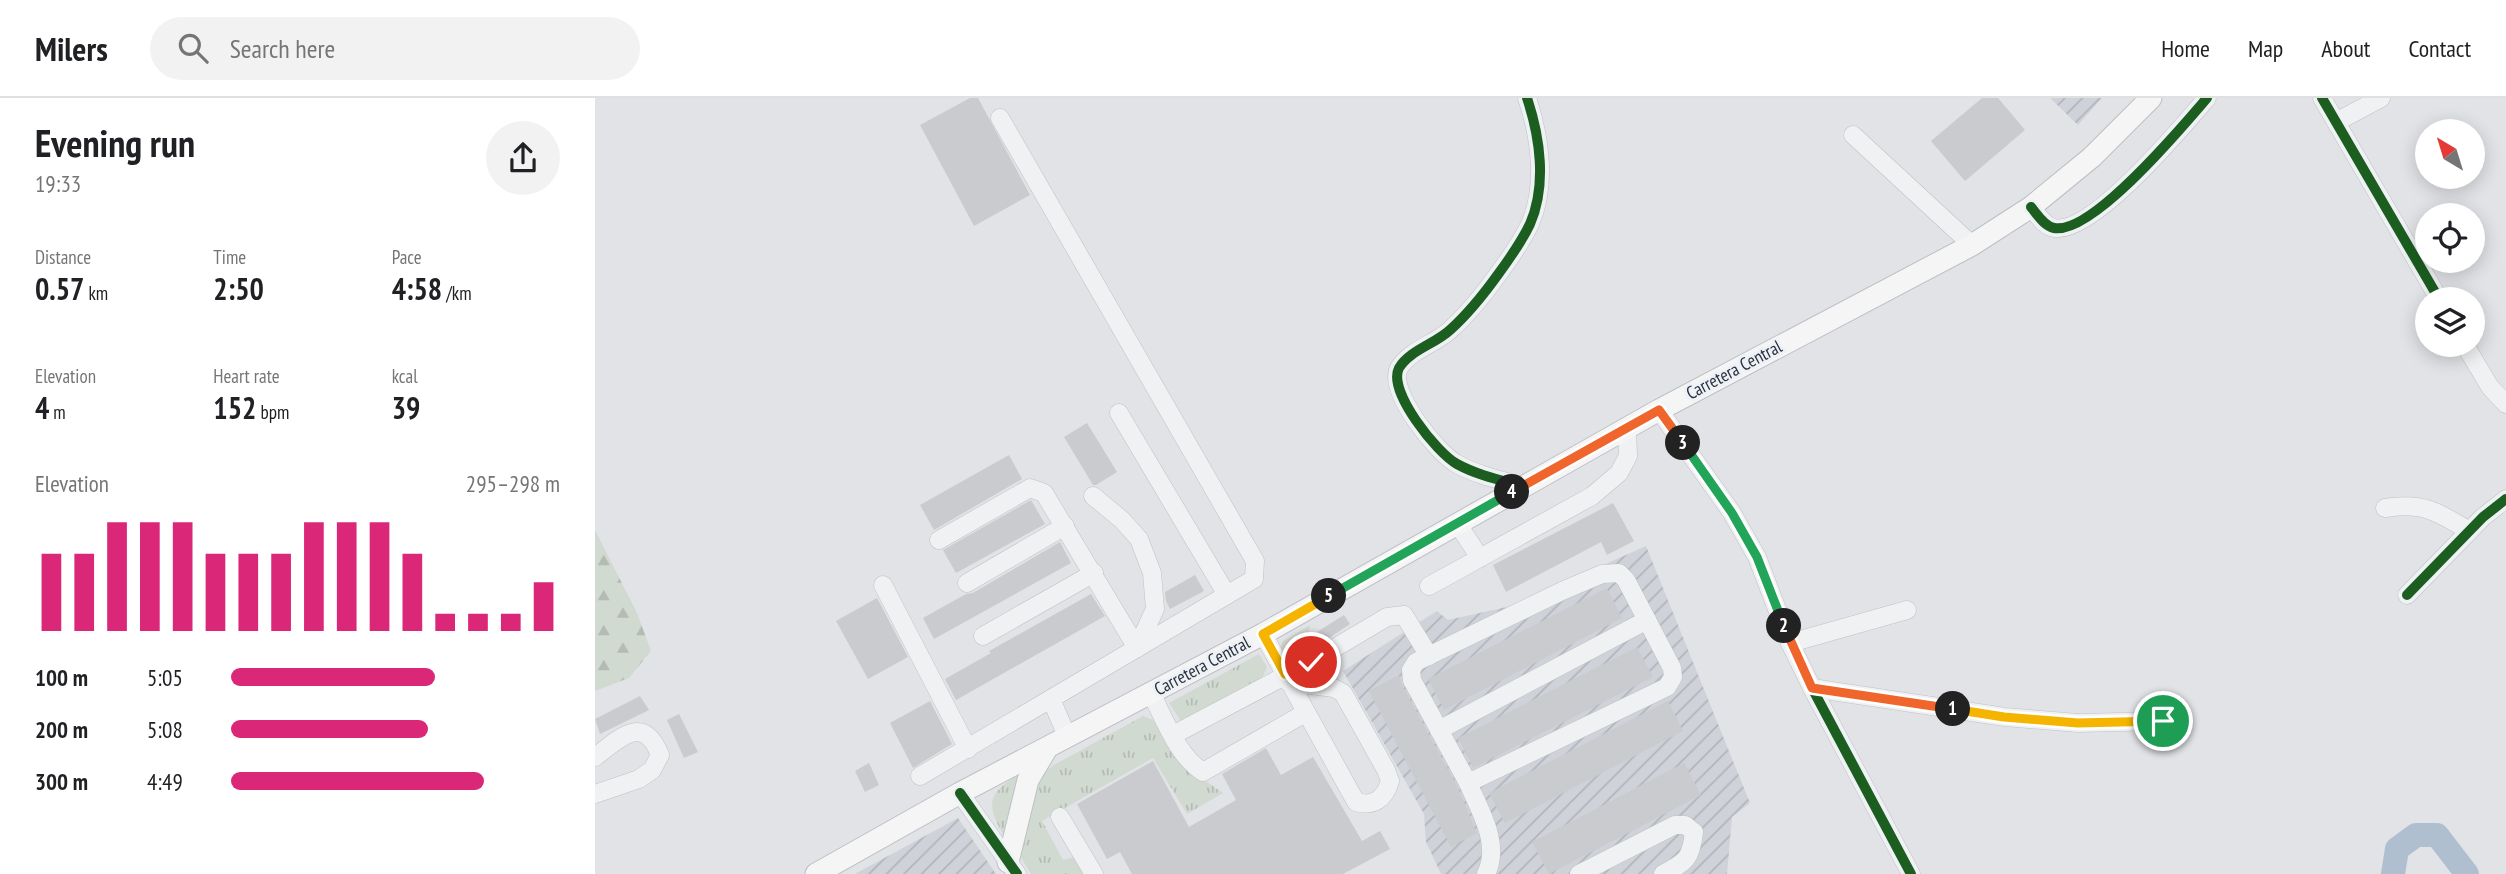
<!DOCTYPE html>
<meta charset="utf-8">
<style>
:root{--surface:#fff;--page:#f2f2f2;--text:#202124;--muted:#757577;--line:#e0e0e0;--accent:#db2777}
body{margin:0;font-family:"PT Sans Narrow",sans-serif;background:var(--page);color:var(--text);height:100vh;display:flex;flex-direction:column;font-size:26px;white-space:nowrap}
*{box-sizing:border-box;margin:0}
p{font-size:23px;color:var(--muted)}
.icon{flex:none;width:38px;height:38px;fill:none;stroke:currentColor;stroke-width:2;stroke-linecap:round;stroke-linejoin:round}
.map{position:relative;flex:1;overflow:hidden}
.sheet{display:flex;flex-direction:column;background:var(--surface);width:595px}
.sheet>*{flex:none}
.needle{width:46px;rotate:322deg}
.tools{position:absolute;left:1820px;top:21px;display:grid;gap:14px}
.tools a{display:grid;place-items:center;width:70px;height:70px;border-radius:50%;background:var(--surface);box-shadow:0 4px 18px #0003;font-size:35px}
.pin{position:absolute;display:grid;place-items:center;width:60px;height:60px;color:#fff;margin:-30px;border:4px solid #fff;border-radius:50%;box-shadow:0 2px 7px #0007}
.km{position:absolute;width:35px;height:35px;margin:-18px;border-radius:50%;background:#222;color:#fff;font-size:19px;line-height:35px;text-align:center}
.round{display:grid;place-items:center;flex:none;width:74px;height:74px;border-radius:37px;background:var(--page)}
.head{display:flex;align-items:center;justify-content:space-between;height:119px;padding:0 35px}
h1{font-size:38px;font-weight:600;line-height:52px}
.figures{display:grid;grid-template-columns:repeat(3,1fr);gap:10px;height:119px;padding:7px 35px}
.figures div{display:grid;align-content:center}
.figures b{font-size:30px;font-weight:600}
.figures small{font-size:19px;font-weight:400}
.figures p{font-size:19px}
.chart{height:196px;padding:14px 35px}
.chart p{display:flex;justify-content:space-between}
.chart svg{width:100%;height:126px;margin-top:7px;stroke:var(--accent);stroke-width:6}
ul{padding:0 35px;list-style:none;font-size:23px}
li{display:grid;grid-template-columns:112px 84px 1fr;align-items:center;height:52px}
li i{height:18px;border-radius:9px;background:var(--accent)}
header{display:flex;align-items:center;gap:42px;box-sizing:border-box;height:98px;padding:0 35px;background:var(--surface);border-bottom:2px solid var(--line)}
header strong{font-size:33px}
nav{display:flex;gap:38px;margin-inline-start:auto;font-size:24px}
.search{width:490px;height:63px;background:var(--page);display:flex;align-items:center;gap:18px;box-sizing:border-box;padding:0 24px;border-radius:38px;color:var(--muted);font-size:26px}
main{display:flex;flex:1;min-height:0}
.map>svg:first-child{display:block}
.industrial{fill:url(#industrial-furrows)}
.grass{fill:url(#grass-tufts)}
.forest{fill:url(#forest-firs)}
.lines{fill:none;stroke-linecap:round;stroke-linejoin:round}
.river{stroke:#afbfd0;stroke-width:24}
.building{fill:#c9cbce}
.minor-casing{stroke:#bfc1c4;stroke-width:19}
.major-casing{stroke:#bdc0c3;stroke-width:23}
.minor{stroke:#f0f1f2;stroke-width:18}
.major{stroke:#f5f5f6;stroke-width:21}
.cycleway-casing{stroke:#eef1f5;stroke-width:15}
.cycleway{stroke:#1b5e20;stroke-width:10}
.split-1-casing{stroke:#fff;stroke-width:14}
.split-2-casing{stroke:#fff;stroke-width:14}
.split-3-casing{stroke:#fff;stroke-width:14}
.split-4-casing{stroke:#fff;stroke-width:14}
.split-5-casing{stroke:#fff;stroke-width:14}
.split-6-casing{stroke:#fff;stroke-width:14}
.split-1{stroke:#f5b400;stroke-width:9}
.split-2{stroke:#f0652b;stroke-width:9}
.split-3{stroke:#22a559;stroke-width:9}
.split-4{stroke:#f0652b;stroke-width:9}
.split-5{stroke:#22a559;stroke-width:9}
.split-6{stroke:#f5b400;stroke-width:9}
.labels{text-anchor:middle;stroke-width:6;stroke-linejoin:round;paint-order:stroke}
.street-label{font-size:18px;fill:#28303e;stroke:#eef1f5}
</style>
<header>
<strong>Milers</strong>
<div class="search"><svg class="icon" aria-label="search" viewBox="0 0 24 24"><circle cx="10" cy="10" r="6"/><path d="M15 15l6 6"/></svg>Search here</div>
<nav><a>Home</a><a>Map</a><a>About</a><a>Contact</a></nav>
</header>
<main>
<section class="sheet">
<div class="head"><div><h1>Evening run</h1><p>19:33</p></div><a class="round"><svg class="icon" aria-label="share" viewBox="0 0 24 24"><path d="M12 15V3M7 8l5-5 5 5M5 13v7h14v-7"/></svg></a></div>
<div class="figures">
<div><p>Distance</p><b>0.57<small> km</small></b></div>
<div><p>Time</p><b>2:50</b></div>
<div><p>Pace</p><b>4:58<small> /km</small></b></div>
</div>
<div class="figures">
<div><p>Elevation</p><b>4<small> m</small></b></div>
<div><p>Heart rate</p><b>152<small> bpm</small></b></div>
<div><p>kcal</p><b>39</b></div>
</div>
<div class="chart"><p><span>Elevation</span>295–298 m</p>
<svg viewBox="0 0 160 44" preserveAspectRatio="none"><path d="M5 44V17M15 44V17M25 44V6M35 44V6M45 44V6M55 44V17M65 44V17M75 44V17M85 44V6M95 44V6M105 44V6M115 44V17M125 44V38M135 44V38M145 44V38M155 44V27"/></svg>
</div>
<ul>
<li><b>100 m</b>5:05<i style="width:62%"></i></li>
<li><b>200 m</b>5:08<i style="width:60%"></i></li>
<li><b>300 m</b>4:49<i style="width:77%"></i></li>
</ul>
</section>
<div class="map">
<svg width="1911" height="776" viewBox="0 0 1911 776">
<defs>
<pattern id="industrial-furrows" width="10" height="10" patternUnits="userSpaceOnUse" patternTransform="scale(1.75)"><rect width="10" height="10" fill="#cfd2d9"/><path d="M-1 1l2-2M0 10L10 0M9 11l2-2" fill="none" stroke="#b2b5bb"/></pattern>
<pattern id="grass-tufts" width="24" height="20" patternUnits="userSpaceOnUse" patternTransform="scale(1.75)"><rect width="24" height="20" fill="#d1dad1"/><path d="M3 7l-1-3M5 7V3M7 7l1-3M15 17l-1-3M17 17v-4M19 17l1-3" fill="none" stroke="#b3bbb4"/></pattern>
<pattern id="forest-firs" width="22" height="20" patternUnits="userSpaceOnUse" patternTransform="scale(1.75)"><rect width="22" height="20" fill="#d1dad1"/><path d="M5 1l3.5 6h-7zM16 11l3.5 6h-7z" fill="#b3bbb4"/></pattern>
</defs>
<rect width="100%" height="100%" fill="#e1e3e6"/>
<g class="industrial">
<path d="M 1455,0 L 1507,0 L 1483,27 Z"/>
<path d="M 1051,448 L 1155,705 L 1137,719 L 1132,776 L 846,776 L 831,744 L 829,716 L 748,573 L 842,513 L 853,522 L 916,508 Z"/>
<path d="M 363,720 L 401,776 L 260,776 Z"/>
</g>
<g class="grass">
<path d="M 715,527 L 710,558 L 697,563 L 692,561 L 686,549 L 687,544 Z"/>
<path d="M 664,556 L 672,569 L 667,580 L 596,621 L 586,623 L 574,605 Z"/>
<path d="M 548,618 L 558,622 L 586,666 L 628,695 L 592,716 L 558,660 L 447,723 L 468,762 L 479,759 L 486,769 L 487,776 L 436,776 L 427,761 L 425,754 L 439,688 L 450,674 L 459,667 Z"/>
<path d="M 427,674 L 410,739 C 389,705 393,695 427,674 Z"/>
</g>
<path class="forest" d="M 0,432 L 42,515 L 56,553 L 34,580 L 0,593 Z"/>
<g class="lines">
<path class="river" d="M 1798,776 L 1802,751 L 1821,737 L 1842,737 L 1872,776"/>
</g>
<g class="building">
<path d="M 375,0 L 383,0 L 435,97 L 379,128 L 325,27 Z"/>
<path d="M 1387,0 L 1403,0 L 1430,32 L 1370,83 L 1336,43 Z"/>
<path d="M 492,325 L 522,374 L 501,387 L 498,387 L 469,339 Z"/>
<path d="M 414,357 L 427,381 L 339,432 L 325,407 Z"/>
<path d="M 436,402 L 450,426 L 361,475 L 348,452 Z"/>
<path d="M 1018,405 L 1039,443 L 1012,457 L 1006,444 L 911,494 L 898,467 Z"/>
<path d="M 465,444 L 476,465 L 339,541 L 328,520 L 371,496 L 378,495 Z"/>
<path d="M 600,477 L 609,493 L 575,511 L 571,503 L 570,494 Z"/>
<path d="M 1012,490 L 1027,520 L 849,612 L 833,581 Z"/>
<path d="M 496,496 L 510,518 L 361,602 L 350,581 L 396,555 L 394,553 Z"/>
<path d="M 282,500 L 313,559 L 273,581 L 241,523 Z"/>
<path d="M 749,517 L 755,526 L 728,544 L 722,534 Z"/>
<path d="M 1042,549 L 1058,579 L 878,670 L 863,640 Z"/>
<path d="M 804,577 L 807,587 L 863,690 L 881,733 L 882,735 L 856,749 L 774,593 Z"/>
<path d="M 45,598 L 54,612 L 5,636 L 0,621 Z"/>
<path d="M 335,603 L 357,646 L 318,670 L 295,625 Z"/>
<path d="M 1073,603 L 1088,633 L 910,725 L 894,695 Z"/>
<path d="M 84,616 L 103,654 L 89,660 L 72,622 Z"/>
<path d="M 671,650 L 686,677 L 718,659 L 767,743 L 785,733 L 795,751 L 748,776 L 537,776 L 525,754 L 512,761 L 482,706 L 558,663 L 594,729 L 641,702 L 627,676 Z"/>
<path d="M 274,665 L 284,687 L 270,694 L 260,673 Z"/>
<path d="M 1089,665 L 1106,697 L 954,776 L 937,744 Z"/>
</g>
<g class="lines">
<defs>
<g id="minor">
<path d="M 1727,0 L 1844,201"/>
<path d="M 1741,24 L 1786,0"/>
<path d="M 1258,37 L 1377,147"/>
<path d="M 1436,109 C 1442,116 1449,128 1459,130 C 1497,137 1587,29 1612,0"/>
<path d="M 1870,247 L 1895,289 L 1911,306"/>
<path d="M 1064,312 L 1137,415 L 1162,459 L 1195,545 L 1217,590 L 1316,776"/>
<path d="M 524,315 L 632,497"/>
<path d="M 927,388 C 905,382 882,377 862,366 C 842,355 792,293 804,270 C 815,252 840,246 855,232 C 874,215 889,196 904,175 C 915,160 927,143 935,126 C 952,87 945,39 932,0"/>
<path d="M 498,398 L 527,422 L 544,441 L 557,475 L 560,511 L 542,550"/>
<path d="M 1790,410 C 1827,404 1844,414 1874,433"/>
<path d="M 862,425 L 885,460"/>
<path d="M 344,442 L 435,390 L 449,395 L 542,550"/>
<path d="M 1024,475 L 1031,482 L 1077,570 L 1078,579 L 1072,589 L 873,685 L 817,582 L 816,572 L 821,564 L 967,493 L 1007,476 Z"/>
<path d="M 372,485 L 470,428"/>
<path d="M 288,487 L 373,651"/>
<path d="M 834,488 L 997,398 L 1024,375 L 1033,358 L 1032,331"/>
<path d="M 1812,497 L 1888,419 L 1911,401"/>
<path d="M 668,536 L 761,704 C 778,709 790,701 795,683 L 791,672 L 748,595 L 739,590 L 693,584"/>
<path d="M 388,538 L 499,475"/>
<path d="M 1195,545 L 1312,512"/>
<path d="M 1217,590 L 1410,619 L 1483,625 L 1568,623"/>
<path d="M 556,595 C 570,622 582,657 608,674 L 710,615"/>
<path d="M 456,601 L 472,638"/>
<path d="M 844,632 L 1052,522"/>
<path d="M 578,637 L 716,564 L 792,519 L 809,517 L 834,558"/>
<path d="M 0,659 C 25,640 48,615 65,657 L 57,672 L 44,681 L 0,696"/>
<path d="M 325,678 L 659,481 L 660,463 L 405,20"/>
<path d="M 873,685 C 885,713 906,746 891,776"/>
<path d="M 365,695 L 422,776"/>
<path d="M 465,719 L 499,776"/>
<path d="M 984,776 L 1080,727 L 1090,727 L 1099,734 C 1096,761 1091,764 1068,776"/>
</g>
<g id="major">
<path d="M 413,764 L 433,682 L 451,652"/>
<path d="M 221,776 L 365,695 L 668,536 L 1064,312 L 1377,147 L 1436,109 L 1497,59 L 1556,0"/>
</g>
</defs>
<use href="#minor" class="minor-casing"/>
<use href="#major" class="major-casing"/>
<use href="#minor" class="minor"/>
<use href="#major" class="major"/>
<defs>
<g id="cycleway">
<path d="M 1727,0 L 1844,201"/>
<path d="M 1436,109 C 1442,116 1449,128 1459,130 C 1497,137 1587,29 1612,0"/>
<path d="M 1064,312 L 1137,415 L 1162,459 L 1195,545 L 1217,590 L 1316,776"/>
<path d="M 927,388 C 905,382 882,377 862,366 C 842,355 792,293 804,270 C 815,252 840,246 855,232 C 874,215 889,196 904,175 C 915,160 927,143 935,126 C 952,87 945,39 932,0"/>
<path d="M 1812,497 L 1888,419 L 1911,401"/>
<path d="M 365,695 L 422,776"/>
</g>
</defs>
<use href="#cycleway" class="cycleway-casing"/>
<use href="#cycleway" class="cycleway"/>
</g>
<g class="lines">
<defs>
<path id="split-1" d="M 1358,611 L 1409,619 L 1483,625 L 1568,623"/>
<path id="split-2" d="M 1189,528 L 1217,590 L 1358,611"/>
<path id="split-3" d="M 1088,345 L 1137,415 L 1162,459 L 1189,528"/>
<path id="split-4" d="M 917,394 L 1064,312 L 1088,345"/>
<path id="split-5" d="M 734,498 L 917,394"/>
<path id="split-6" d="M 716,564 L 690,576 L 668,536 L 734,498"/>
</defs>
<use href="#split-1" class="split-1-casing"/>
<use href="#split-2" class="split-2-casing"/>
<use href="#split-3" class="split-3-casing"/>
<use href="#split-4" class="split-4-casing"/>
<use href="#split-5" class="split-5-casing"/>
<use href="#split-6" class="split-6-casing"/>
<use href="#split-1" class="split-1"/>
<use href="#split-2" class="split-2"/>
<use href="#split-3" class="split-3"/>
<use href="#split-4" class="split-4"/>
<use href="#split-5" class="split-5"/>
<use href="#split-6" class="split-6"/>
</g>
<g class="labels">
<g class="street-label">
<text transform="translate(1139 272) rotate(-28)" y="6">Carretera Central</text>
<text transform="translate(607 568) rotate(-28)" y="6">Carretera Central</text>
</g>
</g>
</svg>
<div class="tools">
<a><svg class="needle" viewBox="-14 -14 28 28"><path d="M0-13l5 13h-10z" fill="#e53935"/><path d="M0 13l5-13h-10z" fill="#757577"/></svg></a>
<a><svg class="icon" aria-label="locate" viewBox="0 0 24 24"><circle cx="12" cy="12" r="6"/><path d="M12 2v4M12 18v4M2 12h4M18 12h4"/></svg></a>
<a><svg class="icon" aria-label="layers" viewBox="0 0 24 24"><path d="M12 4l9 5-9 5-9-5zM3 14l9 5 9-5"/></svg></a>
</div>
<div class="pin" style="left:1568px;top:623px;background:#1e9e55"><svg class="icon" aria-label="arrive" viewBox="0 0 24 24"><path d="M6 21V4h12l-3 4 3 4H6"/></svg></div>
<div class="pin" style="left:716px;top:564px;background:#d93025"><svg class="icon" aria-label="check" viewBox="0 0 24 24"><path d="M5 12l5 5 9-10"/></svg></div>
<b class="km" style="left:1358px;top:611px">1</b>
<b class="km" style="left:1189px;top:528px">2</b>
<b class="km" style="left:1088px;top:345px">3</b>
<b class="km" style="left:917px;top:394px">4</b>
<b class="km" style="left:734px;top:498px">5</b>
</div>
</main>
